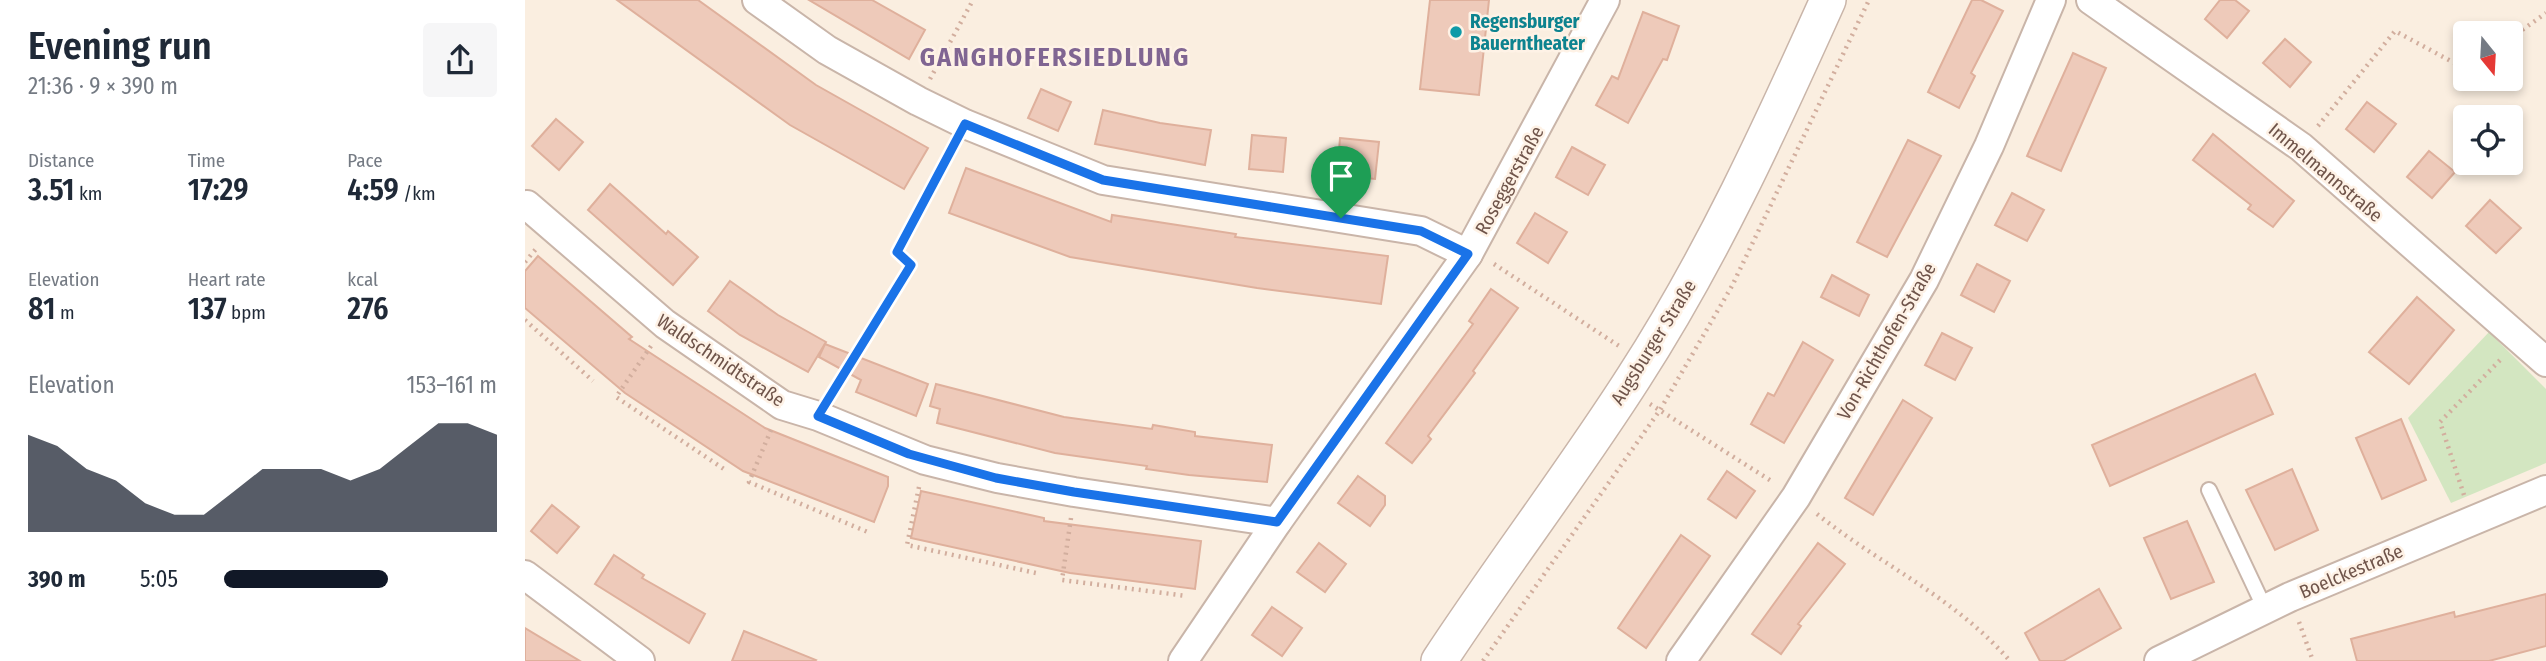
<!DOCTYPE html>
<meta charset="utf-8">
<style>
:root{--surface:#fff;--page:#f6f6f7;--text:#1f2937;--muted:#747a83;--accent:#111827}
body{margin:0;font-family:"Fira Sans Condensed",sans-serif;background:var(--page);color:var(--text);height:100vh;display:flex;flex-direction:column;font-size:26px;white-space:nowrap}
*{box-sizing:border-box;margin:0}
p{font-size:23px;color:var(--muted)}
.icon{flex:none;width:38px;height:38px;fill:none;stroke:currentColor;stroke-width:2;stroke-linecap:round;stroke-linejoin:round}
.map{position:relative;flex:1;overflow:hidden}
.side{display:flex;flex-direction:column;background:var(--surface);width:525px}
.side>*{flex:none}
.needle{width:46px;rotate:162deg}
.fabs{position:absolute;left:1928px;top:21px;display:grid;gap:14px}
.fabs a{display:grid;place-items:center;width:70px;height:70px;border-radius:7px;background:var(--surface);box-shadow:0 4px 10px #0003;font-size:35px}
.pin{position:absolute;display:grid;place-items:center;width:60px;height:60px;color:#fff;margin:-72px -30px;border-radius:50% 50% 50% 0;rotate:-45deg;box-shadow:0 0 7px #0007}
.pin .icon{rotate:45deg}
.round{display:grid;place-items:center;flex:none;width:74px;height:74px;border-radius:7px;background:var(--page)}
.head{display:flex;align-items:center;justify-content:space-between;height:119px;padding:0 28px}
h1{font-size:38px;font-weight:600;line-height:52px}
.metrics{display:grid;grid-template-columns:repeat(3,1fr);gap:10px;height:119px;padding:7px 28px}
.metrics div{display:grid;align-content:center}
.metrics b{font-size:30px;font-weight:600}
.metrics small{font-size:19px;font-weight:400}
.metrics p{font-size:19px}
.chart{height:196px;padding:14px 28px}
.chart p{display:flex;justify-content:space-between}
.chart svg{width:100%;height:126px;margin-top:7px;fill:var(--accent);opacity:.7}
ul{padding:0 28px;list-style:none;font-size:23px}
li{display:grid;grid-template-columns:112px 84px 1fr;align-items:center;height:52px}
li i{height:18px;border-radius:9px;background:var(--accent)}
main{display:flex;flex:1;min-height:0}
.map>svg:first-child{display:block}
.green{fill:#d3e6c1}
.building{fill:#eecaba;stroke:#dfb09c;stroke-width:2}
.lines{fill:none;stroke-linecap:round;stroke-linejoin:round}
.service-casing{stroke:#c9b5a9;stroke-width:18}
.minor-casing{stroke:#c9b5a9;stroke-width:32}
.tertiary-casing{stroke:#c9b5a9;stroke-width:38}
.path{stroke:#d2ae9e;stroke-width:4.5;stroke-dasharray:2 5;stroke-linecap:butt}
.service{stroke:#fff;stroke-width:14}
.minor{stroke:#fff;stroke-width:28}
.tertiary{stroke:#fff;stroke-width:35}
.route-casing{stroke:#fff;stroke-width:14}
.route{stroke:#1a73e8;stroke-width:9}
.culture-dot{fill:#0f9aa8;stroke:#fef2e6;stroke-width:2.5}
.labels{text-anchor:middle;stroke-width:5;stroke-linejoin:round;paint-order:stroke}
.culture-label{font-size:19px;font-weight:bold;fill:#0d838f;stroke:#fef2e6;text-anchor:start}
.street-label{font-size:19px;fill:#6f544a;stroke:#fef2e6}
.district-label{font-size:26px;font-weight:bold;letter-spacing:2px;fill:#806592;stroke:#fef2e6}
</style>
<main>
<section class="side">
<div class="head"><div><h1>Evening run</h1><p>21:36 · 9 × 390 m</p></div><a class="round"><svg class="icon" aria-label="share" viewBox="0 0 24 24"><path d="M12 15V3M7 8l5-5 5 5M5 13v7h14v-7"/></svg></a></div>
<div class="metrics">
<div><p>Distance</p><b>3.51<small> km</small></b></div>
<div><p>Time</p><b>17:29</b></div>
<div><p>Pace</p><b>4:59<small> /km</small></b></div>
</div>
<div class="metrics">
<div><p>Elevation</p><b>81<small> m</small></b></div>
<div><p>Heart rate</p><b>137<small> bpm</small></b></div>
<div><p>kcal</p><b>276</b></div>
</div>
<div class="chart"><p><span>Elevation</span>153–161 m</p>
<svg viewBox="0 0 160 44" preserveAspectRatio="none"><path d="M0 44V10L10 14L20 22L30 26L40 34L50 38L60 38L70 30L80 22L90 22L100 22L110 26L120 22L130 14L140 6L150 6L160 10V44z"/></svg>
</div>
<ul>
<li><b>390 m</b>5:05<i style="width:60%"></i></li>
</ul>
</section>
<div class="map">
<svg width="2021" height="661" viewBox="0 0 2021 661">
<rect width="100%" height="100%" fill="#faeee0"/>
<path class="green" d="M 1964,332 L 2021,389 L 2021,463 L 1926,503 L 1883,418 Z"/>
<g class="building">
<path d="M 92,0 L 173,0 L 291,85 L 403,148 L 379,189 L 265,125 Z"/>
<path d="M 284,0 L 347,0 L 400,30 L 384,59 Z"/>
<path d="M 905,0 L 964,0 L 954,95 L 895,89 Z"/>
<path d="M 1447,0 L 1456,0 L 1478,11 L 1446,73 L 1450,76 L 1434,108 L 1403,92 Z"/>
<path d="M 1695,0 L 1710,0 L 1724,11 L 1702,38 L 1680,19 Z"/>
<path d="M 1118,12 L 1154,26 L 1142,60 L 1138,59 L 1103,123 L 1071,105 L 1087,76 L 1093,79 Z"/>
<path d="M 1760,39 L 1786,62 L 1765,87 L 1738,63 Z"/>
<path d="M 1548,53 L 1581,68 L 1536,171 L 1502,156 Z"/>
<path d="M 516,89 L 546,102 L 533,131 L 503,118 Z"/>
<path d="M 1842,102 L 1871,124 L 1849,152 L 1821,129 Z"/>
<path d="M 578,110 L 635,123 L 686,130 L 680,165 L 570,144 Z"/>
<path d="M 31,119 L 58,142 L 34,170 L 7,146 Z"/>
<path d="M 1688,134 L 1769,201 L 1748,227 L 1723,209 L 1726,205 L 1668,160 Z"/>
<path d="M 727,135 L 761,138 L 758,172 L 724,169 Z"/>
<path d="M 815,138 L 854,142 L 850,179 L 812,175 Z"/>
<path d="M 1383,140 L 1416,156 L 1362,257 L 1332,242 Z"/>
<path d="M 1047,147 L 1080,165 L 1063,195 L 1031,177 Z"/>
<path d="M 1904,151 L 1930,172 L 1907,198 L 1882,177 Z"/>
<path d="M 441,168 L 586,222 L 587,215 L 711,234 L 710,237 L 863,256 L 856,304 L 732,288 L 545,257 L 424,213 Z"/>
<path d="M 85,184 L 141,234 L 143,231 L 173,257 L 148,285 L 63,210 Z"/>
<path d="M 1487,193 L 1519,210 L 1502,241 L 1470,225 Z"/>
<path d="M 1965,200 L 1996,228 L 1971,253 L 1941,226 Z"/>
<path d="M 1010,213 L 1042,232 L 1023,263 L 992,243 Z"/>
<path d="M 13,256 L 107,337 L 104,339 L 240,428 L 363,477 L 363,486 L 349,522 L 218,471 L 100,393 L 0,308 L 0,271 Z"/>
<path d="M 1452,264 L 1485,281 L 1469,312 L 1436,295 Z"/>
<path d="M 1307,275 L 1344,295 L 1334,316 L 1296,297 Z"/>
<path d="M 205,281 L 253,315 L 301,342 L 283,372 L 215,335 L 183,311 Z"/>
<path d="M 966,289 L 993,308 L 948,371 L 950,373 L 903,436 L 906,439 L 887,463 L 861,443 L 948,324 L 944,321 Z"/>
<path d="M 1892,297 L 1929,330 L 1884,384 L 1844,352 Z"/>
<path d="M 1417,333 L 1447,348 L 1430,380 L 1400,365 Z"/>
<path d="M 1278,342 L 1308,360 L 1259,443 L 1226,424 L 1243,393 L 1249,396 Z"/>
<path d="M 300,344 L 403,384 L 391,416 L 331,392 L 336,380 L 294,357 Z"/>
<path d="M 1730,374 L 1748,414 L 1585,486 L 1567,445 Z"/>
<path d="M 411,384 L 539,417 L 627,429 L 628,425 L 670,432 L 670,436 L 747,445 L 742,482 L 664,475 L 621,469 L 622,466 L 530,453 L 412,423 L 415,409 L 405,406 Z"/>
<path d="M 1378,400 L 1407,418 L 1348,515 L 1320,498 Z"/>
<path d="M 1876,419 L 1901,480 L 1857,499 L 1831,438 Z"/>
<path d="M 1767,469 L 1793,530 L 1750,550 L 1721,490 Z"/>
<path d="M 1202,471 L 1230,491 L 1211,518 L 1183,499 Z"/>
<path d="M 833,476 L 860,496 L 860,505 L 845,526 L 813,503 Z"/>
<path d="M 396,491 L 519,518 L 519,521 L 676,541 L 670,589 L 545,573 L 386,538 Z"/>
<path d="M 27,505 L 54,527 L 32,553 L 6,531 Z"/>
<path d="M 1662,521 L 1689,582 L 1646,599 L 1619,538 Z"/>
<path d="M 1156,535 L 1185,556 L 1121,648 L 1093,628 Z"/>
<path d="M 794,543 L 821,564 L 800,592 L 772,572 Z"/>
<path d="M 1293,543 L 1320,564 L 1273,624 L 1276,626 L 1256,654 L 1227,634 Z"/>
<path d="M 89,555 L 119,575 L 117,578 L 180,614 L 164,643 L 70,584 Z"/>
<path d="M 1574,589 L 1596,628 L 1538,661 L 1515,661 L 1500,633 Z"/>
<path d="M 2021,594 L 2021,646 L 1964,661 L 1832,661 L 1826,639 L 1929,612 L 1930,617 Z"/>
<path d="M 747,607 L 777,628 L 757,656 L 727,635 Z"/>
<path d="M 0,628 L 55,661 L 0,661 Z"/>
<path d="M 219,631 L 291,660 L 290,661 L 207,661 Z"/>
</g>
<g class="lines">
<defs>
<path id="service" d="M 1684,490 L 1740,609"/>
<g id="minor">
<path d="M 232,0 L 302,50 L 393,101 L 440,124 L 578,180 L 896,231 L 943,254"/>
<path d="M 1566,0 L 1776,147 L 2021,362"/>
<path d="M 2,205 L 140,324 L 257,405 L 293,416 L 400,460 L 472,478 L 549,492 L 752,522"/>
<path d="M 0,575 L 115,661"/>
<path d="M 658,661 L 752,522 L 943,254 L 1080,0"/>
<path d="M 1156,661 L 1271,497 L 1399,280 L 1464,146 L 1526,0"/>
<path d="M 1634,661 L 1765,597 L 2021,490"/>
</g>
<path id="tertiary" d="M 914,661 C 977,565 1047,474 1109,377 C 1186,258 1245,129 1303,0"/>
</defs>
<use href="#service" class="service-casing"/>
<use href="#minor" class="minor-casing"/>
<use href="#tertiary" class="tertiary-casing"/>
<g class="path">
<path d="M 1986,38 L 2021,13"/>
<path d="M 405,79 L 448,0"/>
<path d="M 1793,126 L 1870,31 L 1935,66 L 1941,63"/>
<path d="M 0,262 L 11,249"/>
<path d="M 969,264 L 1094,346"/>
<path d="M 0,320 L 68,381"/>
<path d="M 126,346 L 91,397 L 202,471"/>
<path d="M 306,394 L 386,265 L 372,252 L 428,148"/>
<path d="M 1125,404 L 1248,482"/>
<path d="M 246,430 L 224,482 L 345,533"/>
<path d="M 394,487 L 382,545 L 511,573"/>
<path d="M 1939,495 L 1915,422 L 1978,357"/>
<path d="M 1292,514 C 1357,566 1428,596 1485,661"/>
<path d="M 546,518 L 537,580 L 662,596"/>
<path d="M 1774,622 L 1788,661"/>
<path d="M 958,661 L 1135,410 L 1207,286 L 1344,0"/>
</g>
<use href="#service" class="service"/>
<use href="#minor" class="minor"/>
<use href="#tertiary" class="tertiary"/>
</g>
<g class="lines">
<defs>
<path id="route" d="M 440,124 L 578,180 L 896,231 L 943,254 L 752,522 L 549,492 L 471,478 L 384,454 L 293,416 L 386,265 L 372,252 Z"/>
</defs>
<use href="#route" class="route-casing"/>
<use href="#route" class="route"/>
</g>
<circle class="culture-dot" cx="931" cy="32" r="7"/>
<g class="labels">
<g class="culture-label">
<text x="945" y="28">Regensburger<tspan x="945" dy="22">Bauerntheater</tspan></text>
</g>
<g class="street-label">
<text transform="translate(1801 172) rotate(40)" y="7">Immelmannstraße</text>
<text transform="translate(984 180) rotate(-61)" y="7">Roseggerstraße</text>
<text transform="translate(1361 341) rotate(-60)" y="7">Von-Richthofen-Straße</text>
<text transform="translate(1128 342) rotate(-58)" y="7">Augsburger Straße</text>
<text transform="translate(196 360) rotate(34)" y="7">Waldschmidtstraße</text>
<text transform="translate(1826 571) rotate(-23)" y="7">Boelckestraße</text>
</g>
<g class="district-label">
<text x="530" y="66">GANGHOFERSIEDLUNG</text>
</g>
</g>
</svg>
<div class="fabs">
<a><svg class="needle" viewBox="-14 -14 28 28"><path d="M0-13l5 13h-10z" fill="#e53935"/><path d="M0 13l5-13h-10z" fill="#747a83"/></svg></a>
<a><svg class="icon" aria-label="locate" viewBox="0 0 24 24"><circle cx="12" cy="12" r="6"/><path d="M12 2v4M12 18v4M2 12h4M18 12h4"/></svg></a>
</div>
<div class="pin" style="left:816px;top:218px;background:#1e9e55"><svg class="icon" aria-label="arrive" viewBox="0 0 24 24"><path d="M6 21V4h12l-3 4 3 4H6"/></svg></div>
</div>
</main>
